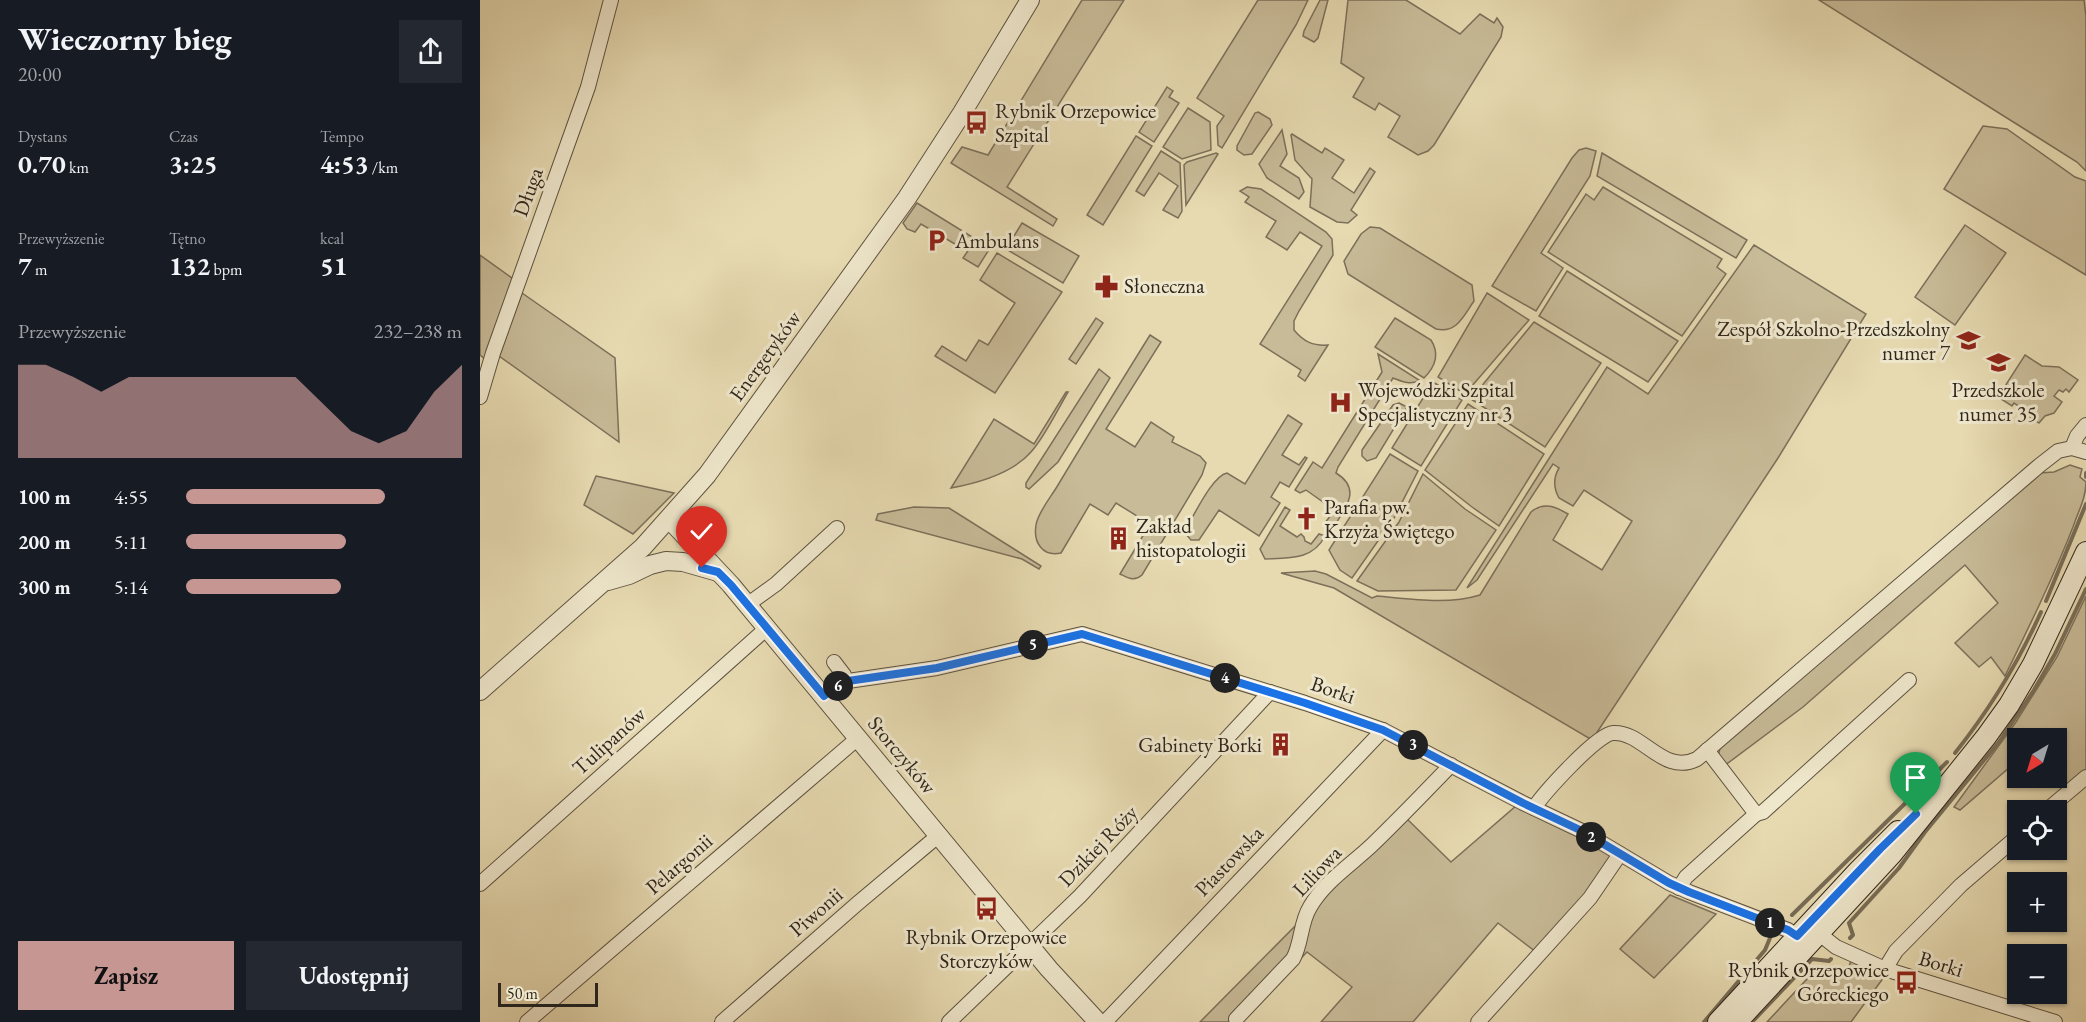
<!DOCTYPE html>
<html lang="pl">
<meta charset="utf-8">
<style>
:root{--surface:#171b24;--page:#242831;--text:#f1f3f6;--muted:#9ea1a6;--accent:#c59692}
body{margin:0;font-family:"EB Garamond",serif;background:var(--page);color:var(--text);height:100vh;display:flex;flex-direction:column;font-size:22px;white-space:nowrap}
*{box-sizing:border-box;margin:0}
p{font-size:20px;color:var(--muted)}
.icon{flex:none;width:33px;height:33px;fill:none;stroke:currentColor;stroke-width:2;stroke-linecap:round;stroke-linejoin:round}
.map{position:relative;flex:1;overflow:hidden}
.details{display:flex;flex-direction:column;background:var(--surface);width:480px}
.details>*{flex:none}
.needle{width:39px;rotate:218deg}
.fabs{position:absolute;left:1527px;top:728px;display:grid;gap:12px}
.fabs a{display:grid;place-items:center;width:60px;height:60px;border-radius:0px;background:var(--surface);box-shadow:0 2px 4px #0004;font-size:30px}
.scale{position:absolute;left:18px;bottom:15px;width:100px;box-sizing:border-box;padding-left:6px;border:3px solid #2f261c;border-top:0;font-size:16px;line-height:21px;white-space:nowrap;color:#2f261c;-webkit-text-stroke:4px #efe7cc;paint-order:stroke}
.pin{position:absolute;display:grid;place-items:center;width:51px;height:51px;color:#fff;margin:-62px -26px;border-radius:50% 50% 50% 0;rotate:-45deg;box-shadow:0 0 6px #0007}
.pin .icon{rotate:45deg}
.km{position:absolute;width:30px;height:30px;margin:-15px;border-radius:50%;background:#222;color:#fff;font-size:16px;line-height:30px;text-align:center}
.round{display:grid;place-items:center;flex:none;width:63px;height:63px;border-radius:0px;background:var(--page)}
.headline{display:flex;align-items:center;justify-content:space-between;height:102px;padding:0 18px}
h1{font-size:33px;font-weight:700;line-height:45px}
.metrics{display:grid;grid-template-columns:repeat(3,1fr);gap:9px;height:102px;padding:6px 18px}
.metrics div{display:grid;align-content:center}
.metrics b{font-size:26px;font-weight:700}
.metrics small{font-size:16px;font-weight:400}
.metrics p{font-size:16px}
.chart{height:168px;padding:12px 18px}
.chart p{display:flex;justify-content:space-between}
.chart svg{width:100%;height:108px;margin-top:6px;fill:var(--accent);opacity:.7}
.button{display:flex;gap:12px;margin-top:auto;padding:12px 18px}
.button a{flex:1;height:69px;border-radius:0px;background:var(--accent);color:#111;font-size:24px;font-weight:700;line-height:69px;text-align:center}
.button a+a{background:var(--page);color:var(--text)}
ul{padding:0 18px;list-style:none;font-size:20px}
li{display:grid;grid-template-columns:96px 72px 1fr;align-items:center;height:45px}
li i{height:15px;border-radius:8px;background:var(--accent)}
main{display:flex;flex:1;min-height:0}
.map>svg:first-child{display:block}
.green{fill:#c8bb98;stroke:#7c705a;stroke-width:1.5}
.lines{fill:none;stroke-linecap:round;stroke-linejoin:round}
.stream{stroke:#786d57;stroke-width:4}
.minor-casing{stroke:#5d5341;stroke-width:16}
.tertiary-casing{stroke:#5d5341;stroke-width:20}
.secondary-casing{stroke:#2f261c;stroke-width:22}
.minor{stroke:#efe7cc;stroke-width:14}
.tertiary{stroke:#efe7cc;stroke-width:18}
.secondary{stroke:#efe7cc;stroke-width:20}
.route-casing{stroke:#fff;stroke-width:12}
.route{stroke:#1a73e8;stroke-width:8}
.labels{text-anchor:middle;stroke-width:6;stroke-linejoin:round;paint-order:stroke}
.poi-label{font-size:21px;fill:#2f261c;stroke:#efe7cc;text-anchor:start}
.street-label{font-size:21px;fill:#2f261c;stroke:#efe7cc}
</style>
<main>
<section class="details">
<div class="headline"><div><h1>Wieczorny bieg</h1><p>20:00</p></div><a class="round"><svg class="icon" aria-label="share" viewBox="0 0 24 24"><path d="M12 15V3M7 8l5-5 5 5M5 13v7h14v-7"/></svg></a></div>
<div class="metrics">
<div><p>Dystans</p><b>0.70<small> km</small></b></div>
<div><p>Czas</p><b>3:25</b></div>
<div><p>Tempo</p><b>4:53<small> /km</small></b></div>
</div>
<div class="metrics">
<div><p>Przewyższenie</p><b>7<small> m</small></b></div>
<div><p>Tętno</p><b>132<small> bpm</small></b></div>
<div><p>kcal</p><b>51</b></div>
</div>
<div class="chart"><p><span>Przewyższenie</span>232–238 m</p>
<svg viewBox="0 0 160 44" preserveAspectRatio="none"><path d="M0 44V6L10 6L20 11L30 17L40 11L50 11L60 11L70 11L80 11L90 11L100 11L110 22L120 33L130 38L140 33L150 17L160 6V44z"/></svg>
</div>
<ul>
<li><b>100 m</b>4:55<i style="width:72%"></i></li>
<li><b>200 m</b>5:11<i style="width:58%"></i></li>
<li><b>300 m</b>5:14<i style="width:56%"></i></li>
</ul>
<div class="button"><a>Zapisz</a><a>Udostępnij</a></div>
</section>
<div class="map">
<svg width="1606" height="1022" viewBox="0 0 1606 1022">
<rect width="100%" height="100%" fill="#e7dab1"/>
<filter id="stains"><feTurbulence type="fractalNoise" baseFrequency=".00333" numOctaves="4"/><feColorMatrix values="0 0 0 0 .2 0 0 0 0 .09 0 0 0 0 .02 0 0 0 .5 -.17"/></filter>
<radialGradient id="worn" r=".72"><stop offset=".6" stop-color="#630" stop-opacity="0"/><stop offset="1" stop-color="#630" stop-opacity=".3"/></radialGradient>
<g class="green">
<path d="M 602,0 L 644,0 L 527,187 L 577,219 L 573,226 L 471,163 L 482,147 L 508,155 Z"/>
<path d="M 778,0 L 828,0 L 816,25 L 742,148 L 738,145 L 737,126 L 744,116 L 717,98 Z"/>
<path d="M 840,0 L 848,0 L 838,38 L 834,42 L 823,36 L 824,31 Z"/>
<path d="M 868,0 L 926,0 L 980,34 L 1000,14 L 1014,23 L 1017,18 L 1023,27 L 1021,37 L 954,145 L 948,151 L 938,155 L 908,137 L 920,116 L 899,103 L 895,110 L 873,97 L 884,78 L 861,63 Z"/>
<path d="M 1339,0 L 1604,0 L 1606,16 L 1606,171 L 1597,162 Z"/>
<path d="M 687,87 L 693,91 L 689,97 L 699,103 L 674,142 L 659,132 Z"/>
<path d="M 708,108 L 730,122 L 731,150 L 702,159 L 683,147 Z"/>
<path d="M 778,112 L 790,119 L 792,125 L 772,154 L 764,155 L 757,150 L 757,146 L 775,113 Z"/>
<path d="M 1503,126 L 1527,129 L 1595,177 L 1606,181 L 1606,275 L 1464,189 Z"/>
<path d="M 802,130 L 807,154 L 800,166 L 819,178 L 824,192 L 819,199 L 787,178 L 779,164 Z"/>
<path d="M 812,134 L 842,153 L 845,148 L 864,160 L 852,178 L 874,193 L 890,168 L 895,172 L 871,210 L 877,215 L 868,223 L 857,222 L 830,207 L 832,179 L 815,160 L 811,135 Z"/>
<path d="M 656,136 L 672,146 L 623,225 L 607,215 Z"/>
<path d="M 1106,148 L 1116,151 L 1110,176 L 1061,253 L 1083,268 L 1056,311 L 1012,286 L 1092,158 L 1099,150 Z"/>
<path d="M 681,151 L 700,163 L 702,211 L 698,218 L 683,210 L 698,186 L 679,173 L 664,196 L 656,191 Z"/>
<path d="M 736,153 L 738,154 L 706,205 L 704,165 L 707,162 Z"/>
<path d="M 1122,153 L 1267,240 L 1256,258 L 1117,176 Z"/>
<path d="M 767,187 L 781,189 L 846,232 L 852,239 L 853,255 L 819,311 L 814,321 L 814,330 C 824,342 833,346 848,345 L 825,381 L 818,376 L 821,370 L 780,344 L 842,246 L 820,232 L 807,250 L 786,237 L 796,221 L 765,202 L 769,197 L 760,191 Z"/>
<path d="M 1123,187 L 1242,259 L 1237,267 L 1246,274 L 1202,336 L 1068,252 L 1106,194 L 1114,200 Z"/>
<path d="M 437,203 L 510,248 L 498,267 L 483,258 L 492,245 L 485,240 L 480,247 L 441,224 L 435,232 L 427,229 L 423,223 Z"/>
<path d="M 542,223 L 599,256 L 583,283 L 526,249 Z"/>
<path d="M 1485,225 L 1526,253 L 1475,325 L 1435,297 Z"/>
<path d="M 890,227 L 900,228 L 992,285 L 994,301 C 984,315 977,334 956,329 L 868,274 L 864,261 L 881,234 Z"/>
<path d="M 1274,245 L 1386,314 L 1298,458 L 1112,740 L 854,588 L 801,573 L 835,571 L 846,574 L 892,598 L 897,596 C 931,599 968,605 1000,595 L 1051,512 C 1064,501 1076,507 1088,514 L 1073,540 L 1122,570 L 1152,521 L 1104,490 L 1093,506 L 1079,498 C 1073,487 1073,478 1079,468 L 1073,464 L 997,580 L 987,588 L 1127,367 L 1168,394 Z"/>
<path d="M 517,253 L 582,292 L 515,393 L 455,356 L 462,346 L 486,361 L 499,340 L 508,345 L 535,303 L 500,280 Z"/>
<path d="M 0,255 L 36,281 L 5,359 L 0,355 Z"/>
<path d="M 1087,271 L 1198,341 L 1168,382 L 1059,316 Z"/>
<path d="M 42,293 L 135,358 L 139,442 L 19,356 Z"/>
<path d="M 1007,293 L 1049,320 L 985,394 L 958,377 Z"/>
<path d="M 616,318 L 623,323 L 596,364 L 589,359 Z"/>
<path d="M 915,318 L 951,340 C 960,354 955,367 944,378 L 895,347 Z"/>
<path d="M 1054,322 L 1121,363 L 1065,447 L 991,399 Z"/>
<path d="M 670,335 L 681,342 L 626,429 L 655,447 L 671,422 L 694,437 L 692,442 L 720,456 L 726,463 L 722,475 L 662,575 C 654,582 648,578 640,574 L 670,524 L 636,503 L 628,515 L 610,504 L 581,553 C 563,557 553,543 556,525 C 558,512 571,497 578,485 C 608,435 639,385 670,335 Z"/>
<path d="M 898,354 L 939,380 C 931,386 921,381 913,378 L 858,467 L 856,473 C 884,490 863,511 851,531 L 843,525 L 852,514 L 850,507 L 826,490 L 820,493 L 815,490 L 833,462 L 842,468 L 902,372 Z"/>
<path d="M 1545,355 L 1562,366 L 1579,367 L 1598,380 L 1589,392 L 1586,389 L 1583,392 L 1579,390 L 1574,396 L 1582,402 L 1574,413 L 1565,416 L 1559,423 L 1550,417 L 1551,414 L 1534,403 L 1532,406 L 1518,397 Z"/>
<path d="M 619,369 L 630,378 L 578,462 L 549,489 L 546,487 L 546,483 Z"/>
<path d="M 953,382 L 982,400 L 941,466 L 912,448 Z"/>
<path d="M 586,392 L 588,392 C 578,409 564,438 551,452 C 532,474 498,483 471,488 L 514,419 L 554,444 Z"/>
<path d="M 919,403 L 927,407 L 896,458 L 887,461 L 882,456 L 882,450 L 913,405 Z"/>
<path d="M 988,404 L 1064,454 L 1019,526 L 992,507 L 945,470 Z"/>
<path d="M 808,415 L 822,424 L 802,455 L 819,465 L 825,457 L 827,458 L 809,487 L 800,482 L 791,497 L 800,503 L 779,536 L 739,510 L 719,540 L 711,540 L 705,533 L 705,530 C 714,516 732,476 747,473 L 765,484 Z"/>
<path d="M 910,454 L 938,471 L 914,518 L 872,578 L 860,570 L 849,550 Z"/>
<path d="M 1590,465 L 1602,469 L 1600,477 L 1606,482 C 1606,498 1598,512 1593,527 C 1573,578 1549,627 1525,676 L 1511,657 L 1499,667 L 1475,643 L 1518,603 L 1485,565 L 1323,707 L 1244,766 L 1238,756 L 1241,745 L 1559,473 L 1574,472 Z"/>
<path d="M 943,474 L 985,509 L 1016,530 L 976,590 L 898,591 L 877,581 L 919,522 Z"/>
<path d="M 116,476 L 194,493 L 153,534 L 104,505 Z"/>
<path d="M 434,507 L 469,508 L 561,566 L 559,569 L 542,559 L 396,520 L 398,514 Z"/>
<path d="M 805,507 L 810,510 L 800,526 L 817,537 L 821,534 L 824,537 L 825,541 L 831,544 L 839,534 L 845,536 C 833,560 809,558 785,559 L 780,549 Z"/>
<path d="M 1606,596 L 1606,771 L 1587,787 L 1577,773 L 1576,738 L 1538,738 L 1537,761 L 1480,810 L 1474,807 L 1536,722 L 1577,657 Z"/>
<path d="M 1036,806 L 1097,835 L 1134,856 L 1109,892 L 1056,952 L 1018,923 L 933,1022 L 841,1022 L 872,987 L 827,952 L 759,1022 L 720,1022 L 924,816 L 971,862 Z"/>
<path d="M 1190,895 L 1236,914 L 1174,978 L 1140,949 Z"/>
<path d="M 1371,961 L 1404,977 L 1371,1022 L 1287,1022 L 1327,979 L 1369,966 Z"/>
</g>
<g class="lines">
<g class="stream">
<path d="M 1606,473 L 1606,477"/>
<path d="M 1566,601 L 1606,504"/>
<path d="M 1475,753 C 1510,709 1538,663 1561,612"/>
<path d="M 1312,915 L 1467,762"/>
<path d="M 1370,938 L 1373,935 L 1369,923 L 1419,868 L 1445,832 L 1519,742 L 1554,690 L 1575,654 L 1606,589"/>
<path d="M 1224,1022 L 1285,950 L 1290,938"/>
<path d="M 1272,1022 L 1332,959 L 1349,961 L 1351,959"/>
</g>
<defs>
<g id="minor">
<path d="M 0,397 L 13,353 L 108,87 L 131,0"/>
<path d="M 1606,425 L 1597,436 L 1592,448 L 1606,452"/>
<path d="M 267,605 L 296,584 L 357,528"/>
<path d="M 354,662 L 364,675 L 364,682"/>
<path d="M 344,696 L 354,688 L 368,681 L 457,668 L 602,634 L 825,703 L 903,730 L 1043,803 L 1102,831 L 1189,883 L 1209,892 L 1308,930 L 1322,941"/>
<path d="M 1054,808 C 1064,793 1117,734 1133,733 C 1163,731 1183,776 1217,759 L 1560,465 L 1578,451 L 1592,448"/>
<path d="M 1567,810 L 1606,777"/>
<path d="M 1276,814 L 1283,812 L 1429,680"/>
<path d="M 0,884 L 287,628"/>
<path d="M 1199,888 L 1206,877 L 1276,814 L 1227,750"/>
<path d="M 1332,928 L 1356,947 L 1405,969 L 1575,1022"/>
<path d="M 1405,969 L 1416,951 L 1481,885 L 1538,836"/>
<path d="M 756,1019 L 813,959 C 822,943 820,923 830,907 C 844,882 872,864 892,845 C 919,819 945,792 971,765"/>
<path d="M 47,1022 L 378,738"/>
<path d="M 242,1022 L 378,903 L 459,835"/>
<path d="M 469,1022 L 600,896 L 790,692"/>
<path d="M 625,1022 L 903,730"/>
<path d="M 998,1022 L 1110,898 L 1140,854"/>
</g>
<g id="tertiary">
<path d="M 189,519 L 251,585 L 569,969 L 618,1022"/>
<path d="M 128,581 L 149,575 L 170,565 L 186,561 L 203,562 L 238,572"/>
<path d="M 0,691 L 163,547 L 227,475 L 427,198 L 482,113 L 550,0"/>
</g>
<g id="secondary">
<path d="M 1238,1022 L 1378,871 L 1418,831"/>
<path d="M 1257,1022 L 1412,854 L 1506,737 L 1529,705 L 1553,664 L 1606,552"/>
</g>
</defs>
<use href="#minor" class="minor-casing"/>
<use href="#tertiary" class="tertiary-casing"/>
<use href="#secondary" class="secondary-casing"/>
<use href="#minor" class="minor"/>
<use href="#tertiary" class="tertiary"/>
<use href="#secondary" class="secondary"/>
</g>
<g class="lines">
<defs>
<path id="route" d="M 222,568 L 238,572 L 251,585 L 344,696 L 354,688 L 368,681 L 457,668 L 602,634 L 825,703 L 903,730 L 1043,803 L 1102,831 L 1189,883 L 1209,892 L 1308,930 L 1317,936 L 1400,849 L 1436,814"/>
</defs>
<use href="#route" class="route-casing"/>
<use href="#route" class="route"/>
</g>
<defs>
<symbol id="bus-bare" viewBox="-9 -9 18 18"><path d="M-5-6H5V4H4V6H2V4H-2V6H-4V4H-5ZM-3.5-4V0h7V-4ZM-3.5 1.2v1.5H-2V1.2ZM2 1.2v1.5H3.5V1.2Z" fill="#8f2418" stroke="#efe7cc" stroke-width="2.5" paint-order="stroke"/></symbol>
<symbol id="parking-bare" viewBox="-9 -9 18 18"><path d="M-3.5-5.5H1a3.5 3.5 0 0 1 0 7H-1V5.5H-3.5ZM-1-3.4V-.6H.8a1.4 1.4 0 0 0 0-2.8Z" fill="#8f2418" stroke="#efe7cc" stroke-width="2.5" paint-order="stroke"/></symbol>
<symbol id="pharmacy-bare" viewBox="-9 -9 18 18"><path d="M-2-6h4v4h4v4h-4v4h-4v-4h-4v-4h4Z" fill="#8f2418" stroke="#efe7cc" stroke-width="2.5" paint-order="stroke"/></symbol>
<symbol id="school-bare" viewBox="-9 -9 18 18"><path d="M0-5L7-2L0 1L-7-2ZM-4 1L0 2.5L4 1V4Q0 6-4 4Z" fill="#8f2418" stroke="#efe7cc" stroke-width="2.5" paint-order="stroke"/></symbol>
<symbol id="hospital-bare" viewBox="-9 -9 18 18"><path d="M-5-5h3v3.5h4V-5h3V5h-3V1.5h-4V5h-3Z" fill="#8f2418" stroke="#efe7cc" stroke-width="2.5" paint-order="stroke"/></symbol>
<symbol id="church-bare" viewBox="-9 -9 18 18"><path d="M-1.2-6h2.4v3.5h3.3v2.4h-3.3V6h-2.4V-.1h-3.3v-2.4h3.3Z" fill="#8f2418" stroke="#efe7cc" stroke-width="2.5" paint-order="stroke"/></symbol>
<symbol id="building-bare" viewBox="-9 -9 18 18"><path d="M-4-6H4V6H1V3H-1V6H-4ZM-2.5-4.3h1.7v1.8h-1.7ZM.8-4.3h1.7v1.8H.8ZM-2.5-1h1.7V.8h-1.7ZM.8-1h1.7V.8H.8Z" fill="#8f2418" stroke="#efe7cc" stroke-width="2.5" paint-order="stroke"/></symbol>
</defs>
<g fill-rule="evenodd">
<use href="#bus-bare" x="480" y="106" width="33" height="33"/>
<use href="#parking-bare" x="440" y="224" width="33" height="33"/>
<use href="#pharmacy-bare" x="610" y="270" width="33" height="33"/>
<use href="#school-bare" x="1472" y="324" width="33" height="33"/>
<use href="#school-bare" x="1502" y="346" width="33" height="33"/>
<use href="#hospital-bare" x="844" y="386" width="33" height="33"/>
<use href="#church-bare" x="810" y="502" width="33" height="33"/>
<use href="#building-bare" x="622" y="522" width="33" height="33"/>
<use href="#building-bare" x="784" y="728" width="33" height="33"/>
<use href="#bus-bare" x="490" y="892" width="33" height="33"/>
<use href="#bus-bare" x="1410" y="966" width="33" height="33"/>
</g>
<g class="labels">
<g class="poi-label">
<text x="515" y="118">Rybnik Orzepowice<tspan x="515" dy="24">Szpital</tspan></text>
<text x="475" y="248">Ambulans</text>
<text x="644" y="293">Słoneczna</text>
<text x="1470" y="336" text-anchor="end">Zespół Szkolno-Przedszkolny<tspan x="1470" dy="24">numer 7</tspan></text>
<text x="878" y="397">Wojewódzki Szpital<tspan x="878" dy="24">Specjalistyczny nr 3</tspan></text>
<text x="1518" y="397" text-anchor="middle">Przedszkole<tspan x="1518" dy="24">numer 35</tspan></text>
<text x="844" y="514">Parafia pw.<tspan x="844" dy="24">Krzyża Świętego</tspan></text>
<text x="656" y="533">Zakład<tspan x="656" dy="24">histopatologii</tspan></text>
<text x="782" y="752" text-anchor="end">Gabinety Borki</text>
<text x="506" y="944" text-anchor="middle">Rybnik Orzepowice<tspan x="506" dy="24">Storczyków</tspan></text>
<text x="1409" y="977" text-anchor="end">Rybnik Orzepowice<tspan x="1409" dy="24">Góreckiego</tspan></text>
</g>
<g class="street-label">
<text transform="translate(48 192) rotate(-70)" y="7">Długa</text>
<text transform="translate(285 356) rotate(-54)" y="7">Energetyków</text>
<text transform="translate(853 690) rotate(19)" y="7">Borki</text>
<text transform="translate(129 741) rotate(-42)" y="7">Tulipanów</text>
<text transform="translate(422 755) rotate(50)" y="7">Storczyków</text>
<text transform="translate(618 846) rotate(-46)" y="7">Dzikiej Róży</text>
<text transform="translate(749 861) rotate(-46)" y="7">Piastowska</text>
<text transform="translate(199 864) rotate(-41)" y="7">Pelargonii</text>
<text transform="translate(837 871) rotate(-47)" y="7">Liliowa</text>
<text transform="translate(336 912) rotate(-41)" y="7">Piwonii</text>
<text transform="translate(1461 964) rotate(17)" y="7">Borki</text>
</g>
</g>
<rect width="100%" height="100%" filter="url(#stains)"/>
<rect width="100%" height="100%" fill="url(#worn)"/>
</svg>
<div class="fabs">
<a><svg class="needle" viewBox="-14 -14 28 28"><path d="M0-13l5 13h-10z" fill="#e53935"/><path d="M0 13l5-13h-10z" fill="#9ea1a6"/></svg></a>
<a><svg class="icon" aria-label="locate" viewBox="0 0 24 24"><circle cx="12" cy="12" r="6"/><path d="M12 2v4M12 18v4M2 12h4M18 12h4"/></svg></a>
<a>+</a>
<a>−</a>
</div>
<div class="scale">50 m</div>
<div class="pin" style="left:1436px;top:814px;background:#1e9e55"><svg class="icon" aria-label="arrive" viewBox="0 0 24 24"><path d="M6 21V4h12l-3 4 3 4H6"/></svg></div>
<div class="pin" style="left:222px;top:568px;background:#d93025"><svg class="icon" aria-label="check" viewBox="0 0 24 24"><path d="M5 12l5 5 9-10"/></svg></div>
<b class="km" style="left:1290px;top:923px">1</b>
<b class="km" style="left:1111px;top:837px">2</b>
<b class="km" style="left:933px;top:745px">3</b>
<b class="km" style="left:745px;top:678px">4</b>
<b class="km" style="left:553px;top:645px">5</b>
<b class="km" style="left:358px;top:686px">6</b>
</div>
</main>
